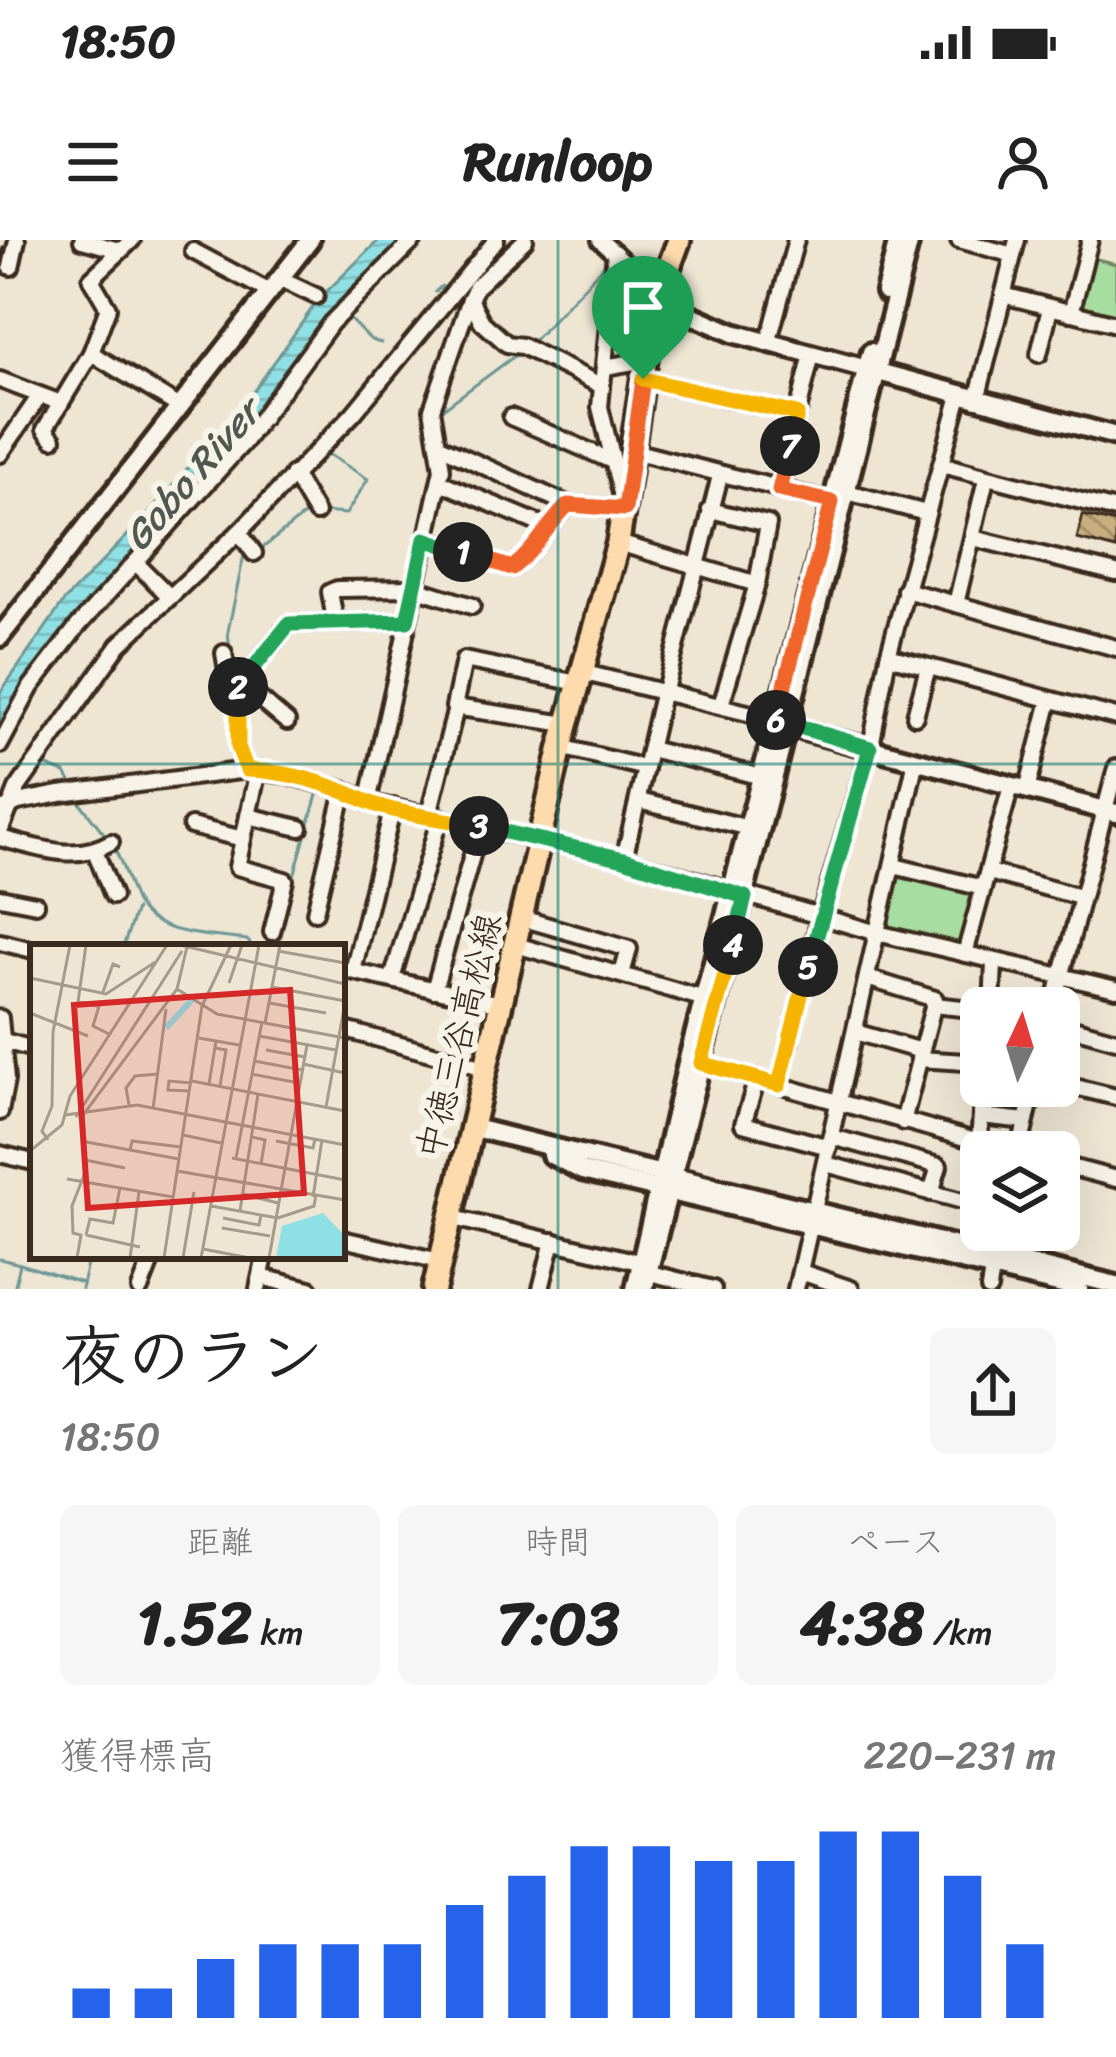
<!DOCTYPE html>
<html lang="ja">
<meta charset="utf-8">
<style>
:root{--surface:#fff;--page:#f6f6f6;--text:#222;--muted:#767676;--accent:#2563eb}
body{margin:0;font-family:Sriracha,"Klee One",sans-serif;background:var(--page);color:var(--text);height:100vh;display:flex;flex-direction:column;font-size:45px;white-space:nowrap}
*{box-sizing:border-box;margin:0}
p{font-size:39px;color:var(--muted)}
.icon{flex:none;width:66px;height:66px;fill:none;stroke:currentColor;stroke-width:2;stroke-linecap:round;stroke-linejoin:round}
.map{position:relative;height:1049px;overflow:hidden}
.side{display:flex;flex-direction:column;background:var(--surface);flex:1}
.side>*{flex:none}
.needle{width:78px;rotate:4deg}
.buttons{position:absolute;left:960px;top:747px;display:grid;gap:24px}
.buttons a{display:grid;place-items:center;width:120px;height:120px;border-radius:18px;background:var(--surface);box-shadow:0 12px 48px #0002;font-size:60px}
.pin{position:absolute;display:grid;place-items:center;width:102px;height:102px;color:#fff;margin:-123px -51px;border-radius:50% 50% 50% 0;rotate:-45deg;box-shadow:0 0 12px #0007}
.pin .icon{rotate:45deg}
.km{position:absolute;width:60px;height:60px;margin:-30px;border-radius:50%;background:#222;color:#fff;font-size:33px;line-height:60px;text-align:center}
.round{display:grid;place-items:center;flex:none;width:126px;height:126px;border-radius:18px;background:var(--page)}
.head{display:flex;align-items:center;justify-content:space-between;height:204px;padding:0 60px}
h1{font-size:66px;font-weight:700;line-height:90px}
.figures{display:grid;grid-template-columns:repeat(3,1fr);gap:18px;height:204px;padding:12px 60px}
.figures div{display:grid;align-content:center;border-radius:18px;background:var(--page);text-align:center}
.figures b{font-size:60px;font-weight:700}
.figures small{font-size:33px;font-weight:400}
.figures p{font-size:33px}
.chart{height:336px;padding:24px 60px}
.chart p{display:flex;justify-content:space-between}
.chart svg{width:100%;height:216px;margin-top:12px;stroke:var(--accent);stroke-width:6}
.status{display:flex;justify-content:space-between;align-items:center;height:84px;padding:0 60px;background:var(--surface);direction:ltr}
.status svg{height:33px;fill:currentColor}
header{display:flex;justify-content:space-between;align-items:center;height:156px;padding:0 60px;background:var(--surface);font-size:54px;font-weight:700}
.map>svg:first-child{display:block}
.green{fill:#a7dda1;stroke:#718460;stroke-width:3}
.water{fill:url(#water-rules);stroke:#6d9795;stroke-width:3}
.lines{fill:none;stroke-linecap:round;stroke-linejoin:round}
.stream{stroke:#6d9795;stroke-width:3}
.building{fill:url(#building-back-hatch);stroke:#3b2a1e;stroke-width:3}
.minor-casing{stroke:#3b2a1e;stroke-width:22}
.tertiary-casing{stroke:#3b2a1e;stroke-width:26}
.primary-casing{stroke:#3b2a1e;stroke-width:30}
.minor{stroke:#f7f3e8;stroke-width:14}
.tertiary{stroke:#f7f3e8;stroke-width:16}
.primary{stroke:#fedbac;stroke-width:21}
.rail{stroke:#3b2a1e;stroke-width:3;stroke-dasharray:18 9;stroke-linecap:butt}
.split-1-casing{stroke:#fff;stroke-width:24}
.split-2-casing{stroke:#fff;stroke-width:24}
.split-3-casing{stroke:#fff;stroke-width:24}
.split-4-casing{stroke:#fff;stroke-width:24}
.split-5-casing{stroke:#fff;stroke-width:24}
.split-6-casing{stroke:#fff;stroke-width:24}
.split-7-casing{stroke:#fff;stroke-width:24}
.split-8-casing{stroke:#fff;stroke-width:24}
.split-1{stroke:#f0652b;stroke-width:15}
.split-2{stroke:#22a559;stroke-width:15}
.split-3{stroke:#f5b400;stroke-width:15}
.split-4{stroke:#22a559;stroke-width:15}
.split-5{stroke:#f5b400;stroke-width:15}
.split-6{stroke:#22a559;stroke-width:15}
.split-7{stroke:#f0652b;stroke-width:15}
.split-8{stroke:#f5b400;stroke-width:15}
.grid{fill:none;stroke:#0f766e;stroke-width:3;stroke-opacity:0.55}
.labels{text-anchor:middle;stroke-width:12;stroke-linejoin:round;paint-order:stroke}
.street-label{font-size:36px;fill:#3b2a1e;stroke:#f7f3e8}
.water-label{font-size:39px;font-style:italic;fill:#505850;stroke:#f7f3e8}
.inset-river{fill:none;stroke:#8fe0e5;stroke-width:6}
.inset-road{fill:none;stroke:#a69a8b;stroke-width:3}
.view{fill:#d62828;fill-opacity:0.15;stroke:#d62828;stroke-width:6}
.inset-edge{fill:none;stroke:#3b2a1e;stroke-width:6}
</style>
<div class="status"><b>18:50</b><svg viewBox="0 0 49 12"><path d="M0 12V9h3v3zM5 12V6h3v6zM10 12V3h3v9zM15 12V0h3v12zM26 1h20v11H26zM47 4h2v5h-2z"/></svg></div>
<header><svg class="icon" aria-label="menu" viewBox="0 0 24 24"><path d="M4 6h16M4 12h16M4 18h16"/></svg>Runloop<svg class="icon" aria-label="person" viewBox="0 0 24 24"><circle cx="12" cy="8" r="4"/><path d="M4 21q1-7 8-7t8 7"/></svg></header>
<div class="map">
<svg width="1116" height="1049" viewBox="0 0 1116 1049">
<defs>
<pattern id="water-rules" width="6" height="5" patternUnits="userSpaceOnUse" patternTransform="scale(3)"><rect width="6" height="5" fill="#8fe0e5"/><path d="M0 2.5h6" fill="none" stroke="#7cc0c4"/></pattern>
<pattern id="building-back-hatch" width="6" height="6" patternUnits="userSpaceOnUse" patternTransform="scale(3)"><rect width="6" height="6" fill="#c8af7f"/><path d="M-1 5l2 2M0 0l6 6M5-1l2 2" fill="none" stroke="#a48f67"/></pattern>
</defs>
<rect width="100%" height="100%" fill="#eee5d3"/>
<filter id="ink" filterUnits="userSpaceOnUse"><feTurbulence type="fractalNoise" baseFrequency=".00833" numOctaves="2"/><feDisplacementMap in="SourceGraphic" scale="24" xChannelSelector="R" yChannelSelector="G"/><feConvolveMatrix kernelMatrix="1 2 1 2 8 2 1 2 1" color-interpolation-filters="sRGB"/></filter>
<g filter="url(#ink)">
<g class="green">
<path d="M 1089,17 L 1116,24 L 1116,81 L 1076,70 Z"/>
<path d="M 897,632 L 974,654 L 960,707 L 883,688 Z"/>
</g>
<path class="water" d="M 379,0 L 407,0 L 273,162 L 143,311 L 0,497 L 0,453 L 65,360 L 150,272 L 253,152 L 318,60 Z"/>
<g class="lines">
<g class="stream">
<path d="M 435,52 L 442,46"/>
<path d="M 349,79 L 371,100 L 381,103"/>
<path d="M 532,102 L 608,21"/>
<path d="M 436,174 L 520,112"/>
<path d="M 321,272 L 346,274 L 368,239 L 326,213"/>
<path d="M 260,310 L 308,272"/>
<path d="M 230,413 L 228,391 L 244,315"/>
<path d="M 42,524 L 65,533 L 72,545"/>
<path d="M 78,560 L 109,600"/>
<path d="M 114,608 C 124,625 127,643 135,660 C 152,697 212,695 247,700 L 253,707"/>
<path d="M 284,671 L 318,551"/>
<path d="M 123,707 L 136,669"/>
<path d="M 0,1019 L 20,1024 L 14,1049"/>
<path d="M 20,1024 L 82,1043"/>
<path d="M 81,1049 L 89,1016"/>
</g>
</g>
<path class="building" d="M 1083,275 L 1116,283 L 1116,309 L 1077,299 Z"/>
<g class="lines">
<defs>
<g id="minor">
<path d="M 82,0 L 119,10"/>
<path d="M 132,0 L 91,39 L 108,68 L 91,113 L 180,167"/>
<path d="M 600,0 L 657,51"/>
<path d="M 959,0 L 1013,15"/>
<path d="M 193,11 L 270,52"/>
<path d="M 11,27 L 17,0"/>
<path d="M 280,39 L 316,56"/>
<path d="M 1003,55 L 1116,84"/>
<path d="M 470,59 L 482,82 L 507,104 L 522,106 L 602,146"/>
<path d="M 1071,73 L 1090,0"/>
<path d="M 768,104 L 796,0"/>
<path d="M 1039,114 L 1050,68"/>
<path d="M 605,127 L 645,120"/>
<path d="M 643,139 L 797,174"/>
<path d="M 0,140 L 61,163"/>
<path d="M 977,160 L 1017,0"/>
<path d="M 511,177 L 610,220"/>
<path d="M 53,199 L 45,189 L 91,113"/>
<path d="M 442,207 L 569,265 L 625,269 L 600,167 L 615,13"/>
<path d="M 633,211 L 832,262"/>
<path d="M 0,214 L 39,157"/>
<path d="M 942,225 L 1116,270"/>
<path d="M 293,234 L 316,273"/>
<path d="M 440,242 L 547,287"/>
<path d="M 779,250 L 812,114"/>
<path d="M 847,252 L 926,273"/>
<path d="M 710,270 L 768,284 L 757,344 L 721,465"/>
<path d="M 239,292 L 254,313"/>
<path d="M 973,298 L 1116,333"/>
<path d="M 425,299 L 512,328 C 536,311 547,285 569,265"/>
<path d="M 618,303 L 757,344"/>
<path d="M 136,323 L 170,357"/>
<path d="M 905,350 L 1116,408"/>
<path d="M 956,364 L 986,239"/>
<path d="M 335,380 L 330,352 L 337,349 L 415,348 L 472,366"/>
<path d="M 224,413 L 229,443"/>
<path d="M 888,416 L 1116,477"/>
<path d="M 581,432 L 776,480"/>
<path d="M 239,441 L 287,482"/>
<path d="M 665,450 L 720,236"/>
<path d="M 915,476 L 928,427"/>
<path d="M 567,484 L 454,467 L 464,420 L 578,443"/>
<path d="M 0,505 L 31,447 L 77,387 L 244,202 L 331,83 L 414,0"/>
<path d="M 561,507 L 645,528"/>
<path d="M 650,509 L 762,537"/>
<path d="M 247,530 L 238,507 L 238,446 L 289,384 L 407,381"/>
<path d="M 258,530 L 237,627 L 285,640 L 272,692"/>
<path d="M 1027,550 L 1050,460"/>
<path d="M 639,561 L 749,588"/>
<path d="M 368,562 L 442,229 L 432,169 L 470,59 L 476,47 L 525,0"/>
<path d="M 0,571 L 18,562 L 60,554 L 247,530 L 287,535 L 344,550 L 372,563 L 624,619 L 877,693 L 1116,749"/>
<path d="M 429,574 L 456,468"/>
<path d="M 248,576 L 300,588"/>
<path d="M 191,586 L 243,599"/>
<path d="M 0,592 L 17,549 L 119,405 L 239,292 L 353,174 L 496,0"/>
<path d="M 0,598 C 39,608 75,623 111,602"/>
<path d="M 95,611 L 113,656"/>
<path d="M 624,619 L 663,450"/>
<path d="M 894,626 L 983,648"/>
<path d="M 989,632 L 1080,657"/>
<path d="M 0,657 L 36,664"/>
<path d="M 315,672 L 344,550"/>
<path d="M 521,678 L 629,709 L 622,734"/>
<path d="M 0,702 L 33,710"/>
<path d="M 516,705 L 705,759"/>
<path d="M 965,714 L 1011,546"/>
<path d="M 342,729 L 500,764"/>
<path d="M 353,731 L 393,567"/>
<path d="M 867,738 L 935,759 L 903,882"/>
<path d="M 392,739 L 440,577"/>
<path d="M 434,750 L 480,587"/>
<path d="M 934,765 L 981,770"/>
<path d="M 992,768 L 994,722"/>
<path d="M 1053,768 L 1116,528"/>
<path d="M 0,778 L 6,840 L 0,872"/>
<path d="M 1059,784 L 1116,800"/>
<path d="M 342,789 L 485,828"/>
<path d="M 855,792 L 921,811"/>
<path d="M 4,801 L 33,809"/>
<path d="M 919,819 L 981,823"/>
<path d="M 701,823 L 1014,912"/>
<path d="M 757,839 L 743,884 L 829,907"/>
<path d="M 1059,843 L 1116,857"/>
<path d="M 779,845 L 820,677 L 872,501 L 888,416 L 960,155"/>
<path d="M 981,876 L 1026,881"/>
<path d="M 832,897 L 939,926 L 931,953"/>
<path d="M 979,903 L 983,846"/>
<path d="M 1019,912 L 1034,846"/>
<path d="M 0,914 L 33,922"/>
<path d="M 826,924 L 981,966"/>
<path d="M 1059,924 L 1116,939"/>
<path d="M 449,977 L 639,1022"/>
<path d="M 342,999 L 440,1021"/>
<path d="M 642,1031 L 713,1049"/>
<path d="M 801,1032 L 851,1049"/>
<path d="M 261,1037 L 310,1049"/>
<path d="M 140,1049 L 153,1016"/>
<path d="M 258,1049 L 265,1016"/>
<path d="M 541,1049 L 553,1001"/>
<path d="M 796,1049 L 916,520"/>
<path d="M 989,1049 L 998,990"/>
</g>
<g id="tertiary">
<path d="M 657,51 L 687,73 L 733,93 L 1116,196"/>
<path d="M 885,52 L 898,0"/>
<path d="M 0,397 L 310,0"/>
<path d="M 781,482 L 804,491 L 1116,573"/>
<path d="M 470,887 L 1116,1045"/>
<path d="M 551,915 L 582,931 L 1079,1049"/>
<path d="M 635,1049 L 688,819 L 871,112"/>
<path d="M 644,1049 L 910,0"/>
</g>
<path id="primary" d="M 434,1049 L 561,507 L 618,303 L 653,70 L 679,0"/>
</defs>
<use href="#minor" class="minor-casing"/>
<use href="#tertiary" class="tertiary-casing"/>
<use href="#primary" class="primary-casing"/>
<use href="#minor" class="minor"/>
<use href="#tertiary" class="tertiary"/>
<use href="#primary" class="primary"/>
<path class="rail" d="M 0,24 L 5,0"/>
</g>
</g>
<g class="lines" filter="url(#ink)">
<defs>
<path id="split-1" d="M 463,312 L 512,328 C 536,310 547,285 568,265 L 625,269 L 643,139"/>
<path id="split-2" d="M 238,447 L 289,384 L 407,381 L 425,299 L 463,312"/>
<path id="split-3" d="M 238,447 L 238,507 L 247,530 C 287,531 330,544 366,561 C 393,574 448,579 479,586"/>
<path id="split-4" d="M 479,586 L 624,619 L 745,657 L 733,705"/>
<path id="split-5" d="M 733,705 L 701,823 L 779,845 L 808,727"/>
<path id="split-6" d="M 776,480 L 870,508 L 808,727"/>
<path id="split-7" d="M 776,480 L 832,262 L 779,250 L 790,206"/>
<path id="split-8" d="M 643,139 L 797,174 L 790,206"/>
</defs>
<use href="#split-1" class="split-1-casing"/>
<use href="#split-2" class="split-2-casing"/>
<use href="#split-3" class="split-3-casing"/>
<use href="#split-4" class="split-4-casing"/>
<use href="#split-5" class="split-5-casing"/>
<use href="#split-6" class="split-6-casing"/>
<use href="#split-7" class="split-7-casing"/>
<use href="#split-8" class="split-8-casing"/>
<use href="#split-1" class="split-1"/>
<use href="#split-2" class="split-2"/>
<use href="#split-3" class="split-3"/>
<use href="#split-4" class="split-4"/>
<use href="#split-5" class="split-5"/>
<use href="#split-6" class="split-6"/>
<use href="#split-7" class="split-7"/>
<use href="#split-8" class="split-8"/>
</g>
<path class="grid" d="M 558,0 L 558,1049M 0,524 L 1116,524"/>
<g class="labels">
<g class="street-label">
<text transform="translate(458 796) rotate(-76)" y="13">中徳三谷高松線</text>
</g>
<g class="water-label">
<text transform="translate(191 234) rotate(-49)" y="14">Gobo River</text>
</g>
</g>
<g transform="translate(30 704)">
<rect width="315" height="315" fill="#eee5d3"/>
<path d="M 293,269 L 315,292 L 315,314 L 246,314 L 252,282 Z" fill="#8fe0e5"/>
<path class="inset-river" d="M 136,84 L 162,56"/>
<path class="inset-road" d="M 56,1 L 48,58 L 67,62M 150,1 L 315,40M 248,7 L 315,19M 0,34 L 76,50 L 127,17M 199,39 L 212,1M 242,43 L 315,57M 147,45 L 187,70 L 315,94M 73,48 L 83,20 L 90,23M 70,59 L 63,82 L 81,91M 239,59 L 296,69M 0,69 L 58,92M 235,79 L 250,1M 229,92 L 306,106M 169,94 L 209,101M 185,104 L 196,106 L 190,142M 236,106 L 275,113M 224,117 L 272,126M 273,120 L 315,129M 221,130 L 269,139M 162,137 L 315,167M 179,140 L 186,97M 160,147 L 138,146 L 139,137 L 162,139M 99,161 L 96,144 L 105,132 L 128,130M 296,163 L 315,59M 123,165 L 136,65M 35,171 L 107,161 L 315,201M 46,173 L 152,7M 153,191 L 191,199M 222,193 L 235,196 L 231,220M 18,196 L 12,187 L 22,162 L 23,88 L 40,1M 51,197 L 149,215M 246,197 L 283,204 L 285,195M 0,207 L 32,181 L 40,152 L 137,1M 100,207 L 102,197 L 151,203M 202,214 L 315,236M 206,214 L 232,78M 55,216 L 95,224M 147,227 L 315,256M 37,235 L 143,253M 213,250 L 248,259M 283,253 L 292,196M 181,262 L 248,274 L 284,262 L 286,250M 210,267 L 228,150M 193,274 L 229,281 L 231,271M 192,284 L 240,292M 56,291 L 60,275 L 83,279 L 90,244M 56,291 L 110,303M 173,305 L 220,314M 47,314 L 51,291 L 43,289 L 42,262 L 56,226 L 53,171 L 147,45 L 157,3M 100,314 L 109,248M 134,314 L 172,62 L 201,1M 153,314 L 164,248M 171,314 L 229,1M 239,314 L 277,101"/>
<path class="view" d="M 260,46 L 274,249 L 58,264 L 44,61 Z"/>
<rect width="315" height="315" class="inset-edge"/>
</g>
</svg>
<div class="buttons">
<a><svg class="needle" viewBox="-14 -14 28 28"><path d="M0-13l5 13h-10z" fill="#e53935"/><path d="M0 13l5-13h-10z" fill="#767676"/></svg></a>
<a><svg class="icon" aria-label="layers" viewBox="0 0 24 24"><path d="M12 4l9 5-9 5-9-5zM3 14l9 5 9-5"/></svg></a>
</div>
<div class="pin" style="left:643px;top:139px;background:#1e9e55"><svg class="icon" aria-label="arrive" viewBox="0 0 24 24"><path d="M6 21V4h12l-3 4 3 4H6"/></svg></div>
<b class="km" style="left:463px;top:312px">1</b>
<b class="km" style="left:238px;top:447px">2</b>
<b class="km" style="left:479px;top:586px">3</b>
<b class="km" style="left:733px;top:705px">4</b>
<b class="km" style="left:808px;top:727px">5</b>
<b class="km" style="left:776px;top:480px">6</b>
<b class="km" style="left:790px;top:206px">7</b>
</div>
<section class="side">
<div class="head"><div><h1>夜のラン</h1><p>18:50</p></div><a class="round"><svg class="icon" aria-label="share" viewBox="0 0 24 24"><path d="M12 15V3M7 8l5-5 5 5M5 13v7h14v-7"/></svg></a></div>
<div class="figures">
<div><p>距離</p><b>1.52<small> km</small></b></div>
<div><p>時間</p><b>7:03</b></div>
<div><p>ペース</p><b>4:38<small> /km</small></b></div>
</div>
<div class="chart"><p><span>獲得標高</span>220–231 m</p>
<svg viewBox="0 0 160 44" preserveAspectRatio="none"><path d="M5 44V38M15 44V38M25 44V32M35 44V29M45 44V29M55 44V29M65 44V21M75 44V15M85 44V9M95 44V9M105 44V12M115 44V12M125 44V6M135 44V6M145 44V15M155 44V29"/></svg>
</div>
</section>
